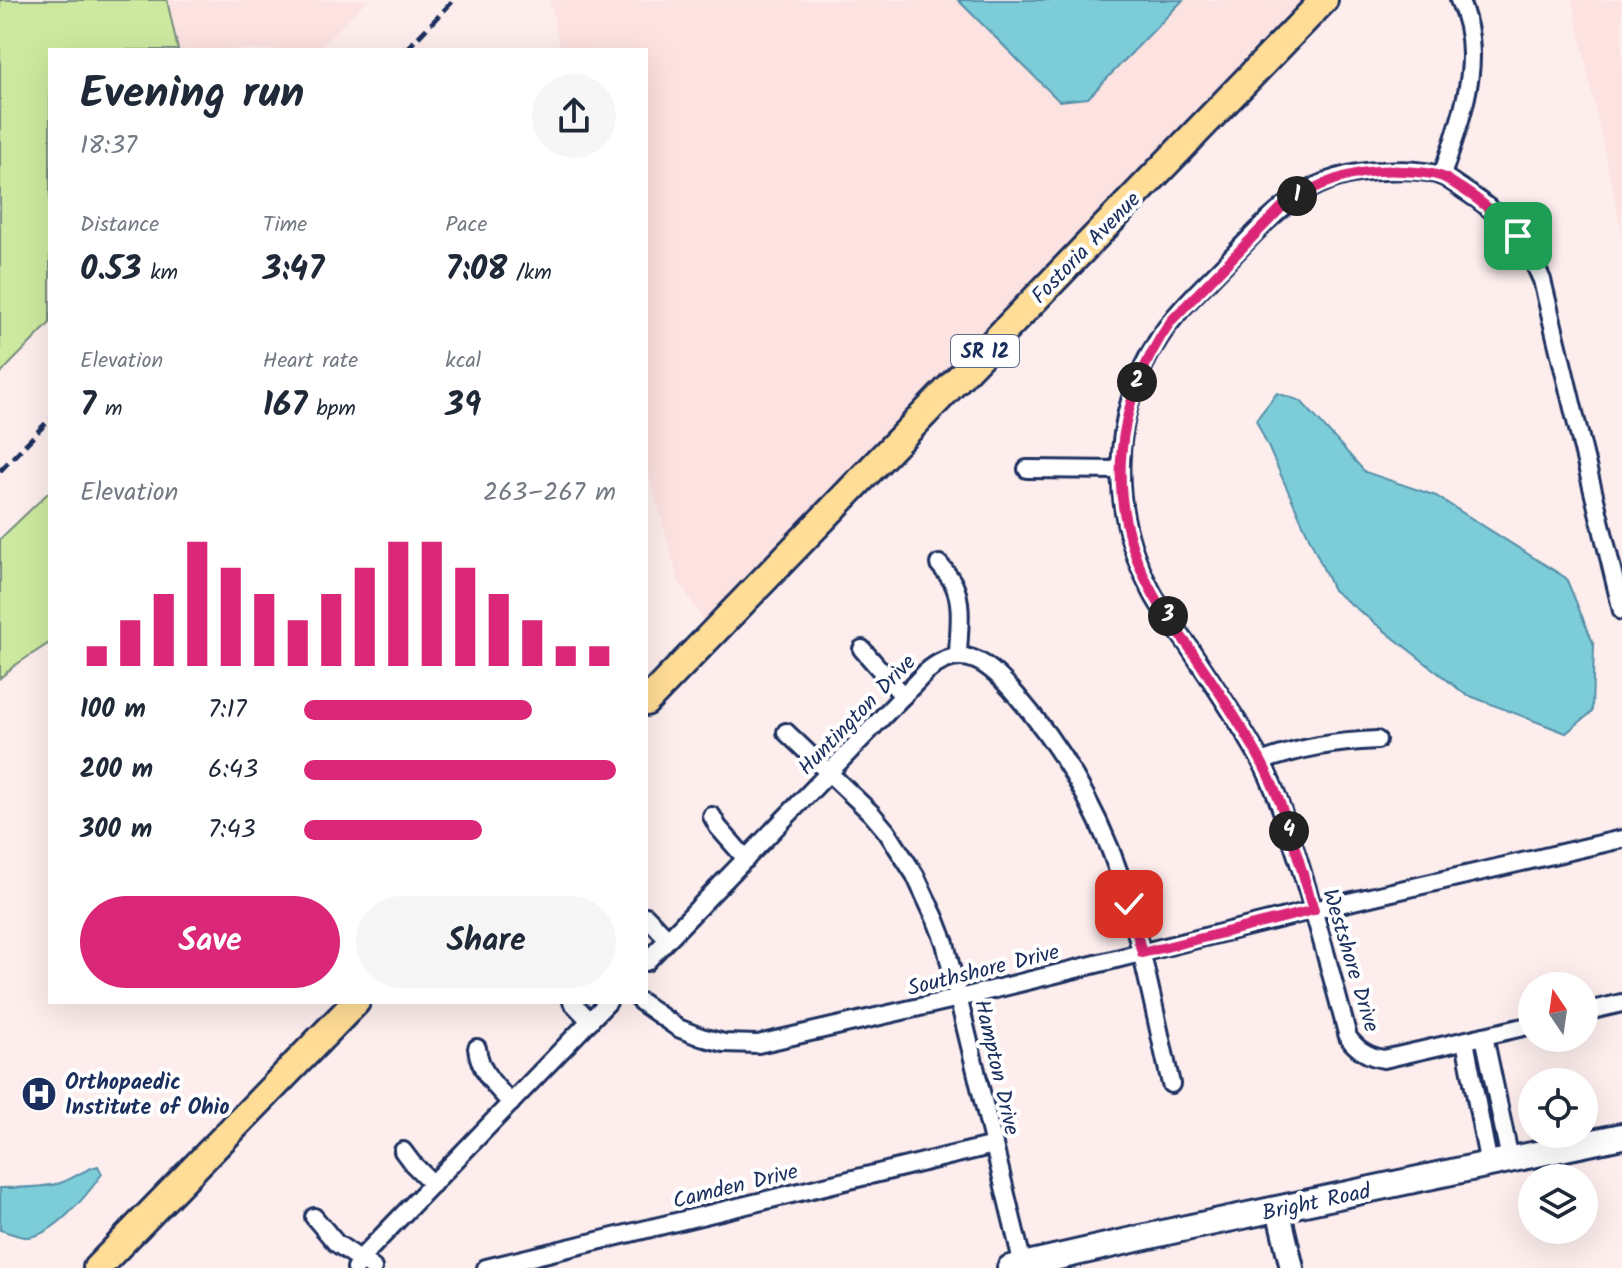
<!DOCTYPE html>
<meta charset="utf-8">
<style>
:root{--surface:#fff;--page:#f6f6f7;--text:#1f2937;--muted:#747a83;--accent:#db2777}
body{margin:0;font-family:Kalam,sans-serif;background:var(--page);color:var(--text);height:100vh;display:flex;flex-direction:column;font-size:30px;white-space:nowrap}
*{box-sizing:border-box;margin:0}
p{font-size:26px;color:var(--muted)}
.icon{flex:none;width:44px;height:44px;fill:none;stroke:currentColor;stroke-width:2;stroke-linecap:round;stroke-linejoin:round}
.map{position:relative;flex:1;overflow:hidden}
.sheet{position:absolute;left:48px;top:48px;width:600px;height:956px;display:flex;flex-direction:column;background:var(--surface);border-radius:0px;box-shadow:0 8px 32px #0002}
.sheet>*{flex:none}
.needle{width:52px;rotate:347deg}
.tools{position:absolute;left:1518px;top:972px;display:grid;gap:16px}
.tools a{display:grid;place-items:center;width:80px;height:80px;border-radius:50%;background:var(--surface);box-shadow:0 8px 32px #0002;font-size:40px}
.pin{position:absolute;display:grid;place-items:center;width:68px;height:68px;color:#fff;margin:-34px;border-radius:16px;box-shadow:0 4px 12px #0006}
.km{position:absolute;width:40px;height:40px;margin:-20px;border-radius:50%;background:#222;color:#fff;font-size:22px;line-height:40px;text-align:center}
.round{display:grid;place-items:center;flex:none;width:84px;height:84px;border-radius:42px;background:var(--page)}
.head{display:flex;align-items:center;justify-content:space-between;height:136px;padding:0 32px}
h1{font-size:44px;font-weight:700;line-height:60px}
.stats{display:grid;grid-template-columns:repeat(3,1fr);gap:12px;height:136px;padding:8px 32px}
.stats div{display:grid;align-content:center}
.stats b{font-size:34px;font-weight:700}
.stats small{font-size:22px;font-weight:400}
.stats p{font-size:22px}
.chart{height:224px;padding:16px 32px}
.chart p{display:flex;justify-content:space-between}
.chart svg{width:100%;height:144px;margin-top:8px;stroke:var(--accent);stroke-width:6}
.action{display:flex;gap:16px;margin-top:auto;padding:16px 32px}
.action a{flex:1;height:92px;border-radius:48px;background:var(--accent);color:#fff;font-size:32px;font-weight:700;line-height:92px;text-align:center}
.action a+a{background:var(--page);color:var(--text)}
ul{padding:0 32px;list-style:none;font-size:26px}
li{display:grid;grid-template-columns:128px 96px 1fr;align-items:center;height:60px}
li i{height:20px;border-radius:10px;background:var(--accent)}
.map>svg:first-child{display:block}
.built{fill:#fce2e0}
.green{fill:#cde99f;stroke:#748c7e;stroke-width:2}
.water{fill:#7dcdd9;stroke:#568ea8;stroke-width:2}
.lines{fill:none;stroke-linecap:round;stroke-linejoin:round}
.minor-casing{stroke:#1b2f5e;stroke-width:22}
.tertiary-casing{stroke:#1b2f5e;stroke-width:28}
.secondary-casing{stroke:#1b2f5e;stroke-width:30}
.primary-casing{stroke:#1b2f5e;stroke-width:32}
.minor{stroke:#fff;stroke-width:16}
.tertiary{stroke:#fff;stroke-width:22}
.secondary{stroke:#fff;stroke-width:24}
.primary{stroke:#ffdd96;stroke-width:26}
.rail{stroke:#1b2f5e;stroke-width:5;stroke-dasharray:12 6;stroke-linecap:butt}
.route-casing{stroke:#fff;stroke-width:16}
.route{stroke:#db2777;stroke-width:10}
.labels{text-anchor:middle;stroke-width:8;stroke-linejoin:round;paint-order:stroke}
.shield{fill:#fff;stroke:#5f6d8e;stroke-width:2}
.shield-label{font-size:20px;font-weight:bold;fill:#1b2f5e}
.street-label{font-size:22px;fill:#1b2f5e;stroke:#fff}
.poi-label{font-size:22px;font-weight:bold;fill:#1b2f5e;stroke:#fff;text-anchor:start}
</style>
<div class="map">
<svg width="1622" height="1268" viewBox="0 0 1622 1268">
<rect width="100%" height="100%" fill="#fdeeed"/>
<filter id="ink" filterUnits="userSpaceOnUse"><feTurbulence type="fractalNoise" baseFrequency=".0125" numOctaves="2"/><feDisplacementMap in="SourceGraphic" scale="16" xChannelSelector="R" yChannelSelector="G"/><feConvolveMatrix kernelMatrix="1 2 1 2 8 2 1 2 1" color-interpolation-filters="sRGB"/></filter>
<g filter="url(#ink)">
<g class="built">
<path d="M 0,0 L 367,0 L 318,50 L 50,50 Z"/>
<path d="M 550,0 L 1311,0 L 705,624 L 679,581 L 646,466 L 646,50 L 560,50 Z"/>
<path d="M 1572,0 L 1622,0 L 1622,233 Z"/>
</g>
<g class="green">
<path d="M 0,0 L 167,0 L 178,50 L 50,50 L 50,323 L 0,374 Z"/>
<path d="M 50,491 L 50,640 L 49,643 L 14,666 L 0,678 L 0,539 Z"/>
</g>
<g class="water">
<path d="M 958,0 L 1183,0 L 1088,98 L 1059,101 Z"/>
<path d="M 1277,393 L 1301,401 L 1365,472 L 1436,496 L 1566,578 L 1594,645 L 1592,712 L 1566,733 L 1465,694 L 1333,590 L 1256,420 Z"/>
<path d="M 98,1166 L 102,1174 C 87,1195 53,1238 25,1237 C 17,1236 7,1232 0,1230 L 0,1188 C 17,1188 47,1188 63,1182 C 76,1177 85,1169 98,1166 Z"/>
</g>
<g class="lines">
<defs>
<g id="minor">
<path d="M 1442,176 C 1460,119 1487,58 1459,0"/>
<path d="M 1027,469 L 1120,470"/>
<path d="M 939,564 C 945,571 951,578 954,585 C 964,606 958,635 958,657"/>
<path d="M 862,649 L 903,696"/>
<path d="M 786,732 L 871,813 L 887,832 L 915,875 L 936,920 L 945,943 L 1023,1265"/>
<path d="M 1261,762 C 1301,747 1335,742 1377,740"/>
<path d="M 712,816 L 718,827 L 746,859"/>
<path d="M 646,916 L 668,939"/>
<path d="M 646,962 L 926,672 C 965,639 991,666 1017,696 C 1069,756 1108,829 1129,905 C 1146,964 1157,1024 1171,1084"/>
<path d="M 572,1002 L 590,1021"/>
<path d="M 641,1002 L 678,1028 L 701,1037 L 724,1043 L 758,1044 L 959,998 L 1314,910 L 1622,839"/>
<path d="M 1584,1012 L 1622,1003"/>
<path d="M 1532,1025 L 1384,1059 C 1370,1057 1357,1050 1348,1037 C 1332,976 1316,916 1297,856 C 1286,824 1277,791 1261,761 C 1239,721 1212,682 1187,644 C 1175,627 1161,610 1152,592 C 1109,513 1109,416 1158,340 C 1176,311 1202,288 1225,264 C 1272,215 1308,172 1382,171 C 1401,170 1426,169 1444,177 C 1451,181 1458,186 1465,191 C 1503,215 1524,239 1542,280 L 1622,611"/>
<path d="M 1484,1036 L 1510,1159"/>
<path d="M 1465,1041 L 1489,1165"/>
<path d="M 477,1048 C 480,1072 495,1086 511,1103"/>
<path d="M 403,1151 L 412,1163 L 433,1184"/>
<path d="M 314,1217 L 336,1243 L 373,1268"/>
<path d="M 356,1268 L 361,1258 L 608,1002"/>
<path d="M 486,1268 L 994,1145"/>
</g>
<path id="tertiary" d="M 1278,1209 L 1292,1268"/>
<path id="secondary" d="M 1010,1268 L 1172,1231 L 1622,1136"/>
<g id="primary">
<path d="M 646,702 L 1324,0"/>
<path d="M 97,1268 L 356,1002"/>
</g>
</defs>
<use href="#minor" class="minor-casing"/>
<use href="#tertiary" class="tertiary-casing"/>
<use href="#secondary" class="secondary-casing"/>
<use href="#primary" class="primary-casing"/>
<use href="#minor" class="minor"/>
<use href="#tertiary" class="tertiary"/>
<use href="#secondary" class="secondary"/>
<use href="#primary" class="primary"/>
<g class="rail">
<path d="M 406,50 L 454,0"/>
<path d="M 0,471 L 50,419"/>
</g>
</g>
</g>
<g class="lines" filter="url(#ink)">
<defs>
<path id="route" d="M 1129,904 L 1142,953 L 1314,910 C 1298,861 1286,807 1261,761 C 1240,722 1214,684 1189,647 C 1176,629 1162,611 1152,592 C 1103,501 1113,405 1171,321 L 1282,207 C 1319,181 1358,168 1403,171 C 1415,172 1428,172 1440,176 C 1447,178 1454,184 1461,188 C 1483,202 1500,217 1518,236"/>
</defs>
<use href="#route" class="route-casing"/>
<use href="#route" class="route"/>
</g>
<defs>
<symbol id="hospital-disc" viewBox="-11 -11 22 22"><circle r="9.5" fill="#1b2f5e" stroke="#fff"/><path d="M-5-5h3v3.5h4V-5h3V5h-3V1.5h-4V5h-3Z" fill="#fff"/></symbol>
</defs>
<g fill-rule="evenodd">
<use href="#hospital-disc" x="19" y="1074" width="40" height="40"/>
</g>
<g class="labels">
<rect class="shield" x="951" y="335" width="68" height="32" rx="6"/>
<g class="shield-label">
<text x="985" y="358">SR 12</text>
</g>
<g class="street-label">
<text transform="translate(1085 247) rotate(-46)" y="8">Fostoria Avenue</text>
<text transform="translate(856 714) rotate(-46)" y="8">Huntington Drive</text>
<text transform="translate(1352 960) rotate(73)" y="8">Westshore Drive</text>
<text transform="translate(983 969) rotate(-14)" y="8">Southshore Drive</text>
<text transform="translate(998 1067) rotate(77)" y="8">Hampton Drive</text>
<text transform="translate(735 1185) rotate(-14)" y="8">Camden Drive</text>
<text transform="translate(1316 1201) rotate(-12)" y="8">Bright Road</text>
</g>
<g class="poi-label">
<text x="65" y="1089">Orthopaedic<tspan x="65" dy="25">Institute of Ohio</tspan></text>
</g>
</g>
</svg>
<div class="tools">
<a><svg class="needle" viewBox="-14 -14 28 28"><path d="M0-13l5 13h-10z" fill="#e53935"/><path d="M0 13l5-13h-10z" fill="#747a83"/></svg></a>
<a><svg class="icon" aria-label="locate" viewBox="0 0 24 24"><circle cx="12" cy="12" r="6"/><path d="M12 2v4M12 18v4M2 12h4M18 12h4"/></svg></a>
<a><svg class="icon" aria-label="layers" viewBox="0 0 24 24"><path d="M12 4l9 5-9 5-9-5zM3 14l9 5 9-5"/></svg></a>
</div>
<div class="pin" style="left:1518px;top:236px;background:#1e9e55"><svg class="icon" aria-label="arrive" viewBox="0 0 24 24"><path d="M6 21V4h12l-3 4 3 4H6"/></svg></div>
<div class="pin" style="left:1129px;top:904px;background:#d93025"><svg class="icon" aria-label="check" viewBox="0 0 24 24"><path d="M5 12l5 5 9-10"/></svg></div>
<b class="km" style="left:1297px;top:196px">1</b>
<b class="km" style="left:1137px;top:382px">2</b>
<b class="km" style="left:1168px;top:616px">3</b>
<b class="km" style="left:1289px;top:831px">4</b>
<section class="sheet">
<div class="head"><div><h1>Evening run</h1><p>18:37</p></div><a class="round"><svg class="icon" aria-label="share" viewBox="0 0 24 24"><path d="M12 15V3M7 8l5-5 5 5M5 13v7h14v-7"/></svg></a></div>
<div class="stats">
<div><p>Distance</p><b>0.53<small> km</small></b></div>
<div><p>Time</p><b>3:47</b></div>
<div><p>Pace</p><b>7:08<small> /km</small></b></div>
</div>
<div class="stats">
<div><p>Elevation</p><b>7<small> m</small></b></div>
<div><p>Heart rate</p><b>167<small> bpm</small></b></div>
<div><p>kcal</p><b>39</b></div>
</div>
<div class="chart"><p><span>Elevation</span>263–267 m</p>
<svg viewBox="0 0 160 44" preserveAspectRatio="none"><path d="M5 44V38M15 44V30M25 44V22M35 44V6M45 44V14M55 44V22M65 44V30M75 44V22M85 44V14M95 44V6M105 44V6M115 44V14M125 44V22M135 44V30M145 44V38M155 44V38"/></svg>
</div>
<ul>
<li><b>100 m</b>7:17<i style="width:73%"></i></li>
<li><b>200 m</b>6:43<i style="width:100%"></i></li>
<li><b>300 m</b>7:43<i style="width:57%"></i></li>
</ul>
<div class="action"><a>Save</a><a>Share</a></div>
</section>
</div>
